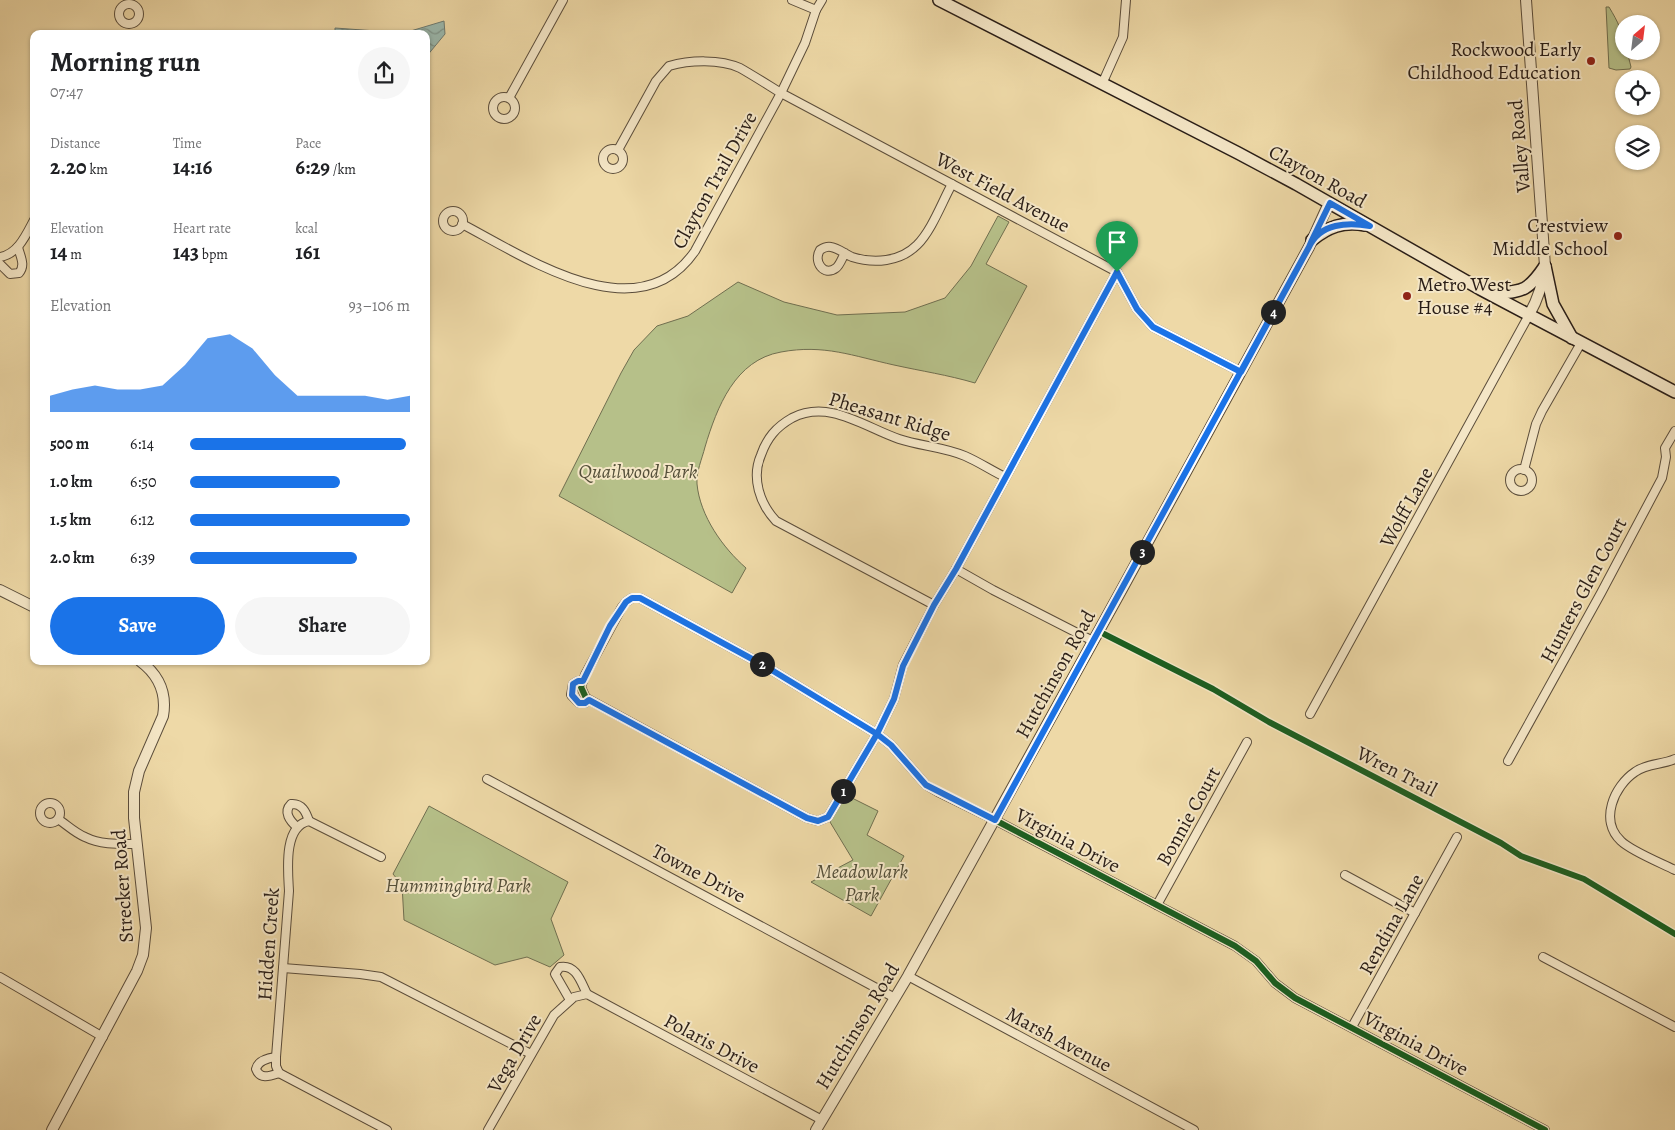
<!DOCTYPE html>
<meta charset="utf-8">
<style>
:root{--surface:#fff;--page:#f6f6f6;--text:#202124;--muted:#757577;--accent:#1a73e8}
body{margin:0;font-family:Alegreya,serif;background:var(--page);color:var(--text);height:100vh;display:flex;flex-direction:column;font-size:19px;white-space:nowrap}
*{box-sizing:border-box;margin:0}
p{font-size:16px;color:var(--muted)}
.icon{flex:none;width:28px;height:28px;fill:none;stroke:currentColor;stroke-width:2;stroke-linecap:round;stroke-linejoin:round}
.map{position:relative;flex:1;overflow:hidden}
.details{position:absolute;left:30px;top:30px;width:400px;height:635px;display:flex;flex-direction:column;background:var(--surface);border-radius:10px;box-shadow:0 1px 4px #0004}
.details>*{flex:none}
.needle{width:32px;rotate:28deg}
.tools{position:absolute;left:1615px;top:15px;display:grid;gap:10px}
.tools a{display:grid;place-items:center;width:45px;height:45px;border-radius:50%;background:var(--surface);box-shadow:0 1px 4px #0004;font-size:25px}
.pin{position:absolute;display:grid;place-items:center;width:42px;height:42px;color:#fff;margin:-51px -21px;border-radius:50% 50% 50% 0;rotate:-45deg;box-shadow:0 0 5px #0007}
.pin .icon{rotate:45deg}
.km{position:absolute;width:25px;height:25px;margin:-12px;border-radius:50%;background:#222;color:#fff;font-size:14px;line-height:25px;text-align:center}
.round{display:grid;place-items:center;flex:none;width:52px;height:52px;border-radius:26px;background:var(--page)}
.headline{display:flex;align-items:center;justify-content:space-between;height:85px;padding:0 20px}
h1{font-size:28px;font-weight:600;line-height:38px}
.figures{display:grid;grid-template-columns:repeat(3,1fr);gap:8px;height:85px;padding:5px 20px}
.figures div{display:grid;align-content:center}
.figures b{font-size:21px;font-weight:600}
.figures small{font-size:14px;font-weight:400}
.figures p{font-size:14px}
.chart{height:140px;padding:10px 20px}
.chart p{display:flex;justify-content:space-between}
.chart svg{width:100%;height:90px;margin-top:5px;fill:var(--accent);opacity:.7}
.cta{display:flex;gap:10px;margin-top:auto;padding:10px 20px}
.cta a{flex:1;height:58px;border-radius:30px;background:var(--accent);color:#fff;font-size:20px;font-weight:600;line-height:58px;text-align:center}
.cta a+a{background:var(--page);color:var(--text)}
ul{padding:0 20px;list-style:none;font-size:16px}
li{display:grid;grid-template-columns:80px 60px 1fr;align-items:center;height:38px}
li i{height:12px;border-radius:6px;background:var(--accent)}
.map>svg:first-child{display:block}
.park{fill:#b6c089;stroke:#706f50}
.water{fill:url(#water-waves);stroke:#6e7b72}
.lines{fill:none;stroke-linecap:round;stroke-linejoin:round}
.minor-casing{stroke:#5b4d3b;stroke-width:10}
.tertiary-casing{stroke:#5b4d3b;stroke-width:12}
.secondary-casing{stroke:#2a1e17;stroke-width:14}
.minor{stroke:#f4e6c6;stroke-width:8}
.tertiary{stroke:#f4e6c6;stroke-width:10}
.secondary{stroke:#f4e6c6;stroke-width:11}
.cycleway-casing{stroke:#f4e6c6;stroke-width:9}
.cycleway{stroke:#1b5e20;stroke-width:6}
.route-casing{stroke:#fff;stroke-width:10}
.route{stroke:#1a73e8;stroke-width:6}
.poi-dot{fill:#8f2418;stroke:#f4e6c6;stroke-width:2}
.labels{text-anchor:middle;stroke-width:4;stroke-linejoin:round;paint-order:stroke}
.poi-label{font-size:20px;fill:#2a1e17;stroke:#f4e6c6;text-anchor:end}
.street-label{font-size:20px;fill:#2a1e17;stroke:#f4e6c6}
.park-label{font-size:20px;font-style:italic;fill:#544f39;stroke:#f4e6c6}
</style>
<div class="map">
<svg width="1675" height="1130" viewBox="0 0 1675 1130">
<defs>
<pattern id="water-waves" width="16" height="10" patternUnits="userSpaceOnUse" patternTransform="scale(1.25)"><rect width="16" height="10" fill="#9bb9ae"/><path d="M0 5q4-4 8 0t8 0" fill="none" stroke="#7f968d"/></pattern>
</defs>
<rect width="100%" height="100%" fill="#eed9a7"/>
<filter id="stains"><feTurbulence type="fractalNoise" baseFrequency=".004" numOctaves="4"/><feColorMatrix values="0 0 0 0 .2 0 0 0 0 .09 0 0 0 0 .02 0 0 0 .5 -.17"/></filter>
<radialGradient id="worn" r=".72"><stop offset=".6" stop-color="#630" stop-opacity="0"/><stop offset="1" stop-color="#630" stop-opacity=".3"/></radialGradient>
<g class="park">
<path d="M 1606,7 L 1609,7 C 1618,22 1624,33 1624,51 L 1627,51 L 1631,67 L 1630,69 L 1616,70 L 1609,68 Z"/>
<path d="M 998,216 L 1009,222 L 986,264 L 1027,286 L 975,383 C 948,375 921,371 894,365 C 853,356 824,344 781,352 C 735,360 717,407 705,447 C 702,459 696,472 697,484 C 700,516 723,548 746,568 L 732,593 L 559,496 L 621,373 L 634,350 L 657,326 L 688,316 L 738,282 L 784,302 L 837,315 L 905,312 L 945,298 L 971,266 Z"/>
<path d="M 846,795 L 878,811 L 867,835 L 904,856 L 871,916 L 811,882 L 853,860 L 830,822 Z"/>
<path d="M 429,806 L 568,882 L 551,919 L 564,955 L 550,967 L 527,957 L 495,965 L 404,920 L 402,885 L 393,874 Z"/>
</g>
<path class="water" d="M 444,21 L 445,34 L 426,57 L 426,34 L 335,34 L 335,28 L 404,33 Z"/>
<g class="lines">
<defs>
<g id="minor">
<path d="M 792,0 L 816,10"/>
<circle cx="129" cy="14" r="10"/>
<path d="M 1102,84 L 1123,37 L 1126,0"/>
<circle cx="504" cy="108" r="11"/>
<path d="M 509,98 L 563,0"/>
<circle cx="613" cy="159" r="10"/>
<path d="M 618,150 L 656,81 L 669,66 C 690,60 720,59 740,68 C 754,76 768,85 781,93 L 1117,272 L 1137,309 L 1153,327 L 1241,372"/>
<circle cx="453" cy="221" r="10"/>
<path d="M 462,224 C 527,258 638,334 695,251 L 781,93 L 805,43 L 816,10 L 822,0"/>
<path d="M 845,253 C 842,258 840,265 836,268 C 824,277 813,262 820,250 C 823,248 826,246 831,247 C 838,248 845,254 852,257 C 874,264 900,262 917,245 C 932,230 942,202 952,184"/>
<path d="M 0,257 C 18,254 26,235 34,220"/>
<path d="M 0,264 L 10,274 L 19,273 C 26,265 20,256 18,247"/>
<path d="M 1117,272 L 956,569 L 934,605 L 903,665 L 894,699 L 877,734 L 828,817 L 818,821 L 807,818 L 586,698 L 581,687 L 585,675 L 622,607 L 626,602 L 632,598 L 640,598 L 765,666 L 877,734 L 891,745 L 926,785 L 938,792 L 995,820 L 1235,946 L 1256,961 L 1275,983 L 1295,998 L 1545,1130"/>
<circle cx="1521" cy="480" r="11"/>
<path d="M 1524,470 L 1536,424 L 1542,411 L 1581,343"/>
<path d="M 956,569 L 993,590 L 1093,641"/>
<path d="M 934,605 L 776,521 C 760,504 751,478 761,455 C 767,438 776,427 792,418 C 829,399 864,427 899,439 C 920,446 944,447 965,456 C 979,462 992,471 1005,477"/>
<path d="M 583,681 L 578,681 L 573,684 L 571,695 L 579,703 L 585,703 L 589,700"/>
<path d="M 1310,714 L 1529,315"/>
<path d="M 1675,759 C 1662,765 1647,763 1635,772 C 1614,786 1599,821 1621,841 C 1631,851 1661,863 1675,870"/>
<path d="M 1508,761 L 1601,593 L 1662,478 L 1666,457 L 1665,448 L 1675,431"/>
<path d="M 487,779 L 895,998"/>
<circle cx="50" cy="813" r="10"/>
<path d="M 58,819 C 67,825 75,833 85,837 C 101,845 120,844 137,844"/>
<path d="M 297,827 C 290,821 283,812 291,804 C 302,803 306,812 309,821"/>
<path d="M 1345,875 L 1415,913"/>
<path d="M 1157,905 L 1247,742"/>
<path d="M 1543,957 L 1675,1027"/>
<path d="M 283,968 L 360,974 L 381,977 L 531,1054"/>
<path d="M 908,976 L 1194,1130"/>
<path d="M 0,977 L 103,1037"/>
<path d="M 570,1000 L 555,974 L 560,967 C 576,964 581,982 587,994"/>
<path d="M 1352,1027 L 1457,837"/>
<path d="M 276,1057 C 268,1058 258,1060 256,1069 C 260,1080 270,1076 279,1073"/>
<path d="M 279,1073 L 276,1066 L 276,1057 L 289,891 C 288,871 283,826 309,821 L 381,857"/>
<path d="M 279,1073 L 387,1130"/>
<path d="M 488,1130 L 554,1015 L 574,997 L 587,994 L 822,1120"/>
</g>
<g id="tertiary">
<path d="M 1526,0 L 1545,266 C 1543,285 1538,299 1529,315"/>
<path d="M 0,590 L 34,607"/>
<path d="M 52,1130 L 137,971 L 143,955 L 146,928 L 134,818 L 134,792 L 139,771 L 163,716 C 167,693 159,675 140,661"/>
<path d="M 816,1130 L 908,976 L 1122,589 L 1309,247 L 1329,203"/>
</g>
<g id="secondary">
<path d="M 939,0 L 1238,153 L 1296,184 L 1480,289 L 1675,392"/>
<path d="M 1312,240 C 1328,227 1343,221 1365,225"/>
<path d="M 1545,266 L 1553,304 L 1572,338"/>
<path d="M 1491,294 C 1522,291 1527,293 1545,266"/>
</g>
</defs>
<use href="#minor" class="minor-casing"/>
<use href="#tertiary" class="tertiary-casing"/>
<use href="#secondary" class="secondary-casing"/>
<use href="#minor" class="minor"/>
<use href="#tertiary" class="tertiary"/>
<use href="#secondary" class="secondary"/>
<defs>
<g id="cycleway">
<path d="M 1117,272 L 956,569 L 934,605 L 903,665 L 894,699 L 877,734 L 828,817 L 818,821 L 807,818 L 586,698 L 581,687 L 585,675 L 622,607 L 626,602 L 632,598 L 640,598 L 765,666 L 877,734 L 891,745 L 926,785 L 938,792 L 995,820 L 1235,946 L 1256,961 L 1275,983 L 1295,998 L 1545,1130"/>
<path d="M 1104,634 L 1213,689 L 1269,722 L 1501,843 L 1521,856 L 1584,879 L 1675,934"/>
</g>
</defs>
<use href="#cycleway" class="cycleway-casing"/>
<use href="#cycleway" class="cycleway"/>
</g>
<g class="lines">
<defs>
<path id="route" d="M 1117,272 L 956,569 L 934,605 L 903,666 L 894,699 L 877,734 L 828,817 L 818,821 L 807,818 L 589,700 L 585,703 L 579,703 L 572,695 L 573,684 L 578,681 L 583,681 L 610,626 L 626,602 L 632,598 L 640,598 L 765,666 L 877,734 L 891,745 L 926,785 L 995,820 C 1100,629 1204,438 1309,247 C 1320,223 1348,222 1370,226 L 1330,203 L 1312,240 L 1309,247 L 1241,372 L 1153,327 L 1137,309 L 1117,272"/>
</defs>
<use href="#route" class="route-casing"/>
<use href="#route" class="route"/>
</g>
<g class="poi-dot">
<circle cx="1591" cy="61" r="5"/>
<circle cx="1618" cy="236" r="5"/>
<circle cx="1407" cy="296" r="5"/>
</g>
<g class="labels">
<g class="poi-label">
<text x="1581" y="56">Rockwood Early<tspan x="1581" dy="23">Childhood Education</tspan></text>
<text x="1608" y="232">Crestview<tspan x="1608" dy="23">Middle School</tspan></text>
<text x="1417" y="291" text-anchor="start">Metro West<tspan x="1417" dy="23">House #4</tspan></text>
</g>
<g class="street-label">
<text transform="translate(1519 146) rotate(-95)" y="7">Valley Road</text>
<text transform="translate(1318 176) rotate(29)" y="7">Clayton Road</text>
<text transform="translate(714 180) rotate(-61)" y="7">Clayton Trail Drive</text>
<text transform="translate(1003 192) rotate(28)" y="7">West Field Avenue</text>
<text transform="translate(890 416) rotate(17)" y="7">Pheasant Ridge</text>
<text transform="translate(1406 507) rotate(-61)" y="7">Wolff Lane</text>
<text transform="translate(1583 590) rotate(-62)" y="7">Hunters Glen Court</text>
<text transform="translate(1055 674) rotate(-61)" y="7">Hutchinson Road</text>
<text transform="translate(1397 771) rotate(27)" y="7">Wren Trail</text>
<text transform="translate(1188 816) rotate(-61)" y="7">Bonnie Court</text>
<text transform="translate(1068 840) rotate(28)" y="7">Virginia Drive</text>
<text transform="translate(699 873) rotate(28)" y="7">Towne Drive</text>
<text transform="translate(122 886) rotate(-94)" y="7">Strecker Road</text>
<text transform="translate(1391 924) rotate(-61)" y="7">Rendina Lane</text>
<text transform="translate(268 944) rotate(-86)" y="7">Hidden Creek</text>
<text transform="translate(857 1026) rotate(-59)" y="7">Hutchinson Road</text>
<text transform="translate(1059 1039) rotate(28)" y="7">Marsh Avenue</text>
<text transform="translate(712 1043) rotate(28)" y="7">Polaris Drive</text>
<text transform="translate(1416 1043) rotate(28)" y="7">Virginia Drive</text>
<text transform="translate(514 1053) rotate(-60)" y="7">Vega Drive</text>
</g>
<g class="park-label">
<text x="638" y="478">Quailwood Park</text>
<text x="862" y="878">Meadowlark<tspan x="862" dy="23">Park</tspan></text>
<text x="458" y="892">Hummingbird Park</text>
</g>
</g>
<rect width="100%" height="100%" filter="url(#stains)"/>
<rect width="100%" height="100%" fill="url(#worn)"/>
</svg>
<div class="tools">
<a><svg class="needle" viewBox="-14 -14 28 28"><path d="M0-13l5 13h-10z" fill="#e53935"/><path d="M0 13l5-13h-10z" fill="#757577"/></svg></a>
<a><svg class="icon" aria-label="locate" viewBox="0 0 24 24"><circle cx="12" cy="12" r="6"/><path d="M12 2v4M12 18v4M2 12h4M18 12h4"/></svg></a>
<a><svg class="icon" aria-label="layers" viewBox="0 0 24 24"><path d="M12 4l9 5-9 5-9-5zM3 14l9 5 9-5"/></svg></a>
</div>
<div class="pin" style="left:1117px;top:272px;background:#1e9e55"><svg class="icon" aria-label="arrive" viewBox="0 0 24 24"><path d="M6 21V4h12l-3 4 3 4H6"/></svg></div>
<b class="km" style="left:843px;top:791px">1</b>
<b class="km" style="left:762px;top:664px">2</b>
<b class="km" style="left:1142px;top:552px">3</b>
<b class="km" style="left:1273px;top:312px">4</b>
<section class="details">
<div class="headline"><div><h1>Morning run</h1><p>07:47</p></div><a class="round"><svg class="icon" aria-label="share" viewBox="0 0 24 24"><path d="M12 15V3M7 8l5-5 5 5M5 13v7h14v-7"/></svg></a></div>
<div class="figures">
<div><p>Distance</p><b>2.20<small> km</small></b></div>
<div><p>Time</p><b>14:16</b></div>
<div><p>Pace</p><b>6:29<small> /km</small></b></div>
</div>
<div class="figures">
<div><p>Elevation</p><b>14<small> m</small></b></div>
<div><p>Heart rate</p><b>143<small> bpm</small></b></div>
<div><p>kcal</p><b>161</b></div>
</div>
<div class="chart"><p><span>Elevation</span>93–106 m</p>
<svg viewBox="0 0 160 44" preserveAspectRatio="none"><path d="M0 44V36L10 33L20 31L30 33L40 33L50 31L60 21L70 8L80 6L90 13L100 26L110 36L120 36L130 36L140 36L150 38L160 36V44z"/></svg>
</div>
<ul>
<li><b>500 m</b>6:14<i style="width:98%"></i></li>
<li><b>1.0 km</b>6:50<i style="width:68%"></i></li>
<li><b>1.5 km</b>6:12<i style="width:100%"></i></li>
<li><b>2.0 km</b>6:39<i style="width:76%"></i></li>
</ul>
<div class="cta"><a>Save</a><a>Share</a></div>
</section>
</div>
